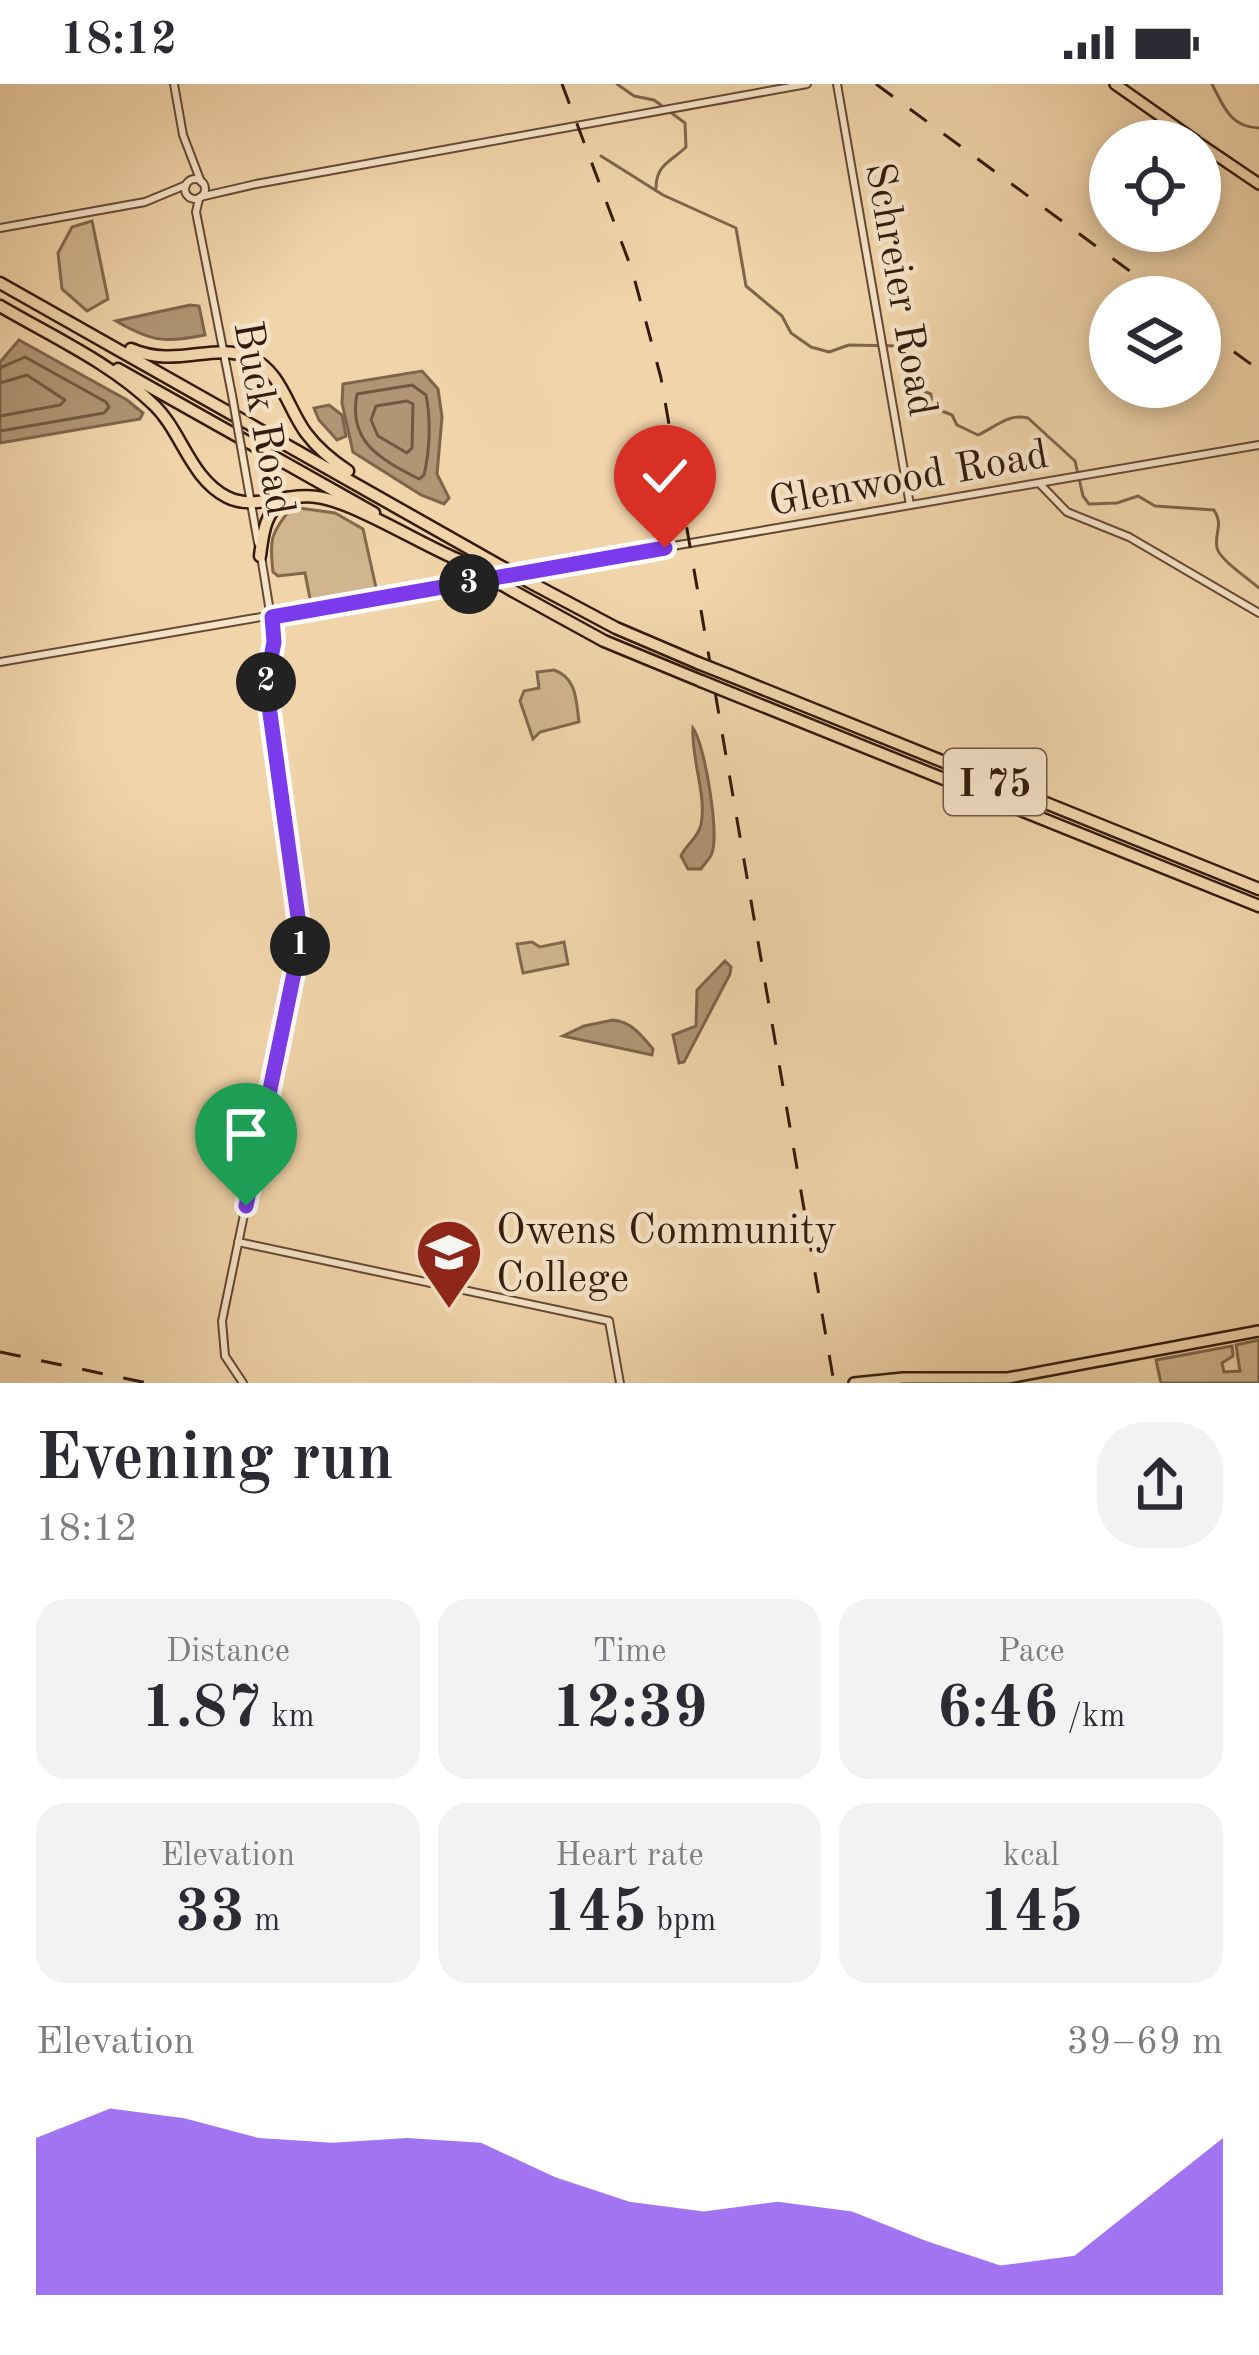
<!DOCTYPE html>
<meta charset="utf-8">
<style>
:root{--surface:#fff;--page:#f2f2f3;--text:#2b2b33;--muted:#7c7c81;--accent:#7c3aed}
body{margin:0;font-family:"Old Standard TT",serif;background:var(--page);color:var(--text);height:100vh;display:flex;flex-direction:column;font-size:45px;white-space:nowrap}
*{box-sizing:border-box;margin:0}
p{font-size:39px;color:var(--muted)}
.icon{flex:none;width:66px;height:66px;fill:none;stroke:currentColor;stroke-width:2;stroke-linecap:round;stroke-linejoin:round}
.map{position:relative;height:1299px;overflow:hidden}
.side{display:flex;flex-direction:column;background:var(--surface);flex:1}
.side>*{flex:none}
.controls{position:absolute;left:1089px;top:36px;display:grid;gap:24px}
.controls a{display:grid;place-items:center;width:132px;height:132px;border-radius:50%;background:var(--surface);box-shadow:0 6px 18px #0003;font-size:60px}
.pin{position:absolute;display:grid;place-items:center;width:102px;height:102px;color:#fff;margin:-123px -51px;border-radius:50% 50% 50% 0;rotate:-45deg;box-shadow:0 0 12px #0007}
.pin .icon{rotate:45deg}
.km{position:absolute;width:60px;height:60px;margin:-30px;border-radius:50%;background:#222;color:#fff;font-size:33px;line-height:60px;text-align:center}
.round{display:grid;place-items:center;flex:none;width:126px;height:126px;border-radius:48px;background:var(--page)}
.summary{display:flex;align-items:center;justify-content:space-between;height:204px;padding:0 36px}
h1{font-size:66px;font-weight:700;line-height:90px}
.metrics{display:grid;grid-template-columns:repeat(3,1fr);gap:18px;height:204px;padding:12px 36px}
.metrics div{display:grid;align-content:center;border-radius:30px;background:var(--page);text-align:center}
.metrics b{font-size:60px;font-weight:700}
.metrics small{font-size:33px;font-weight:400}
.metrics p{font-size:33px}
.chart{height:336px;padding:24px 36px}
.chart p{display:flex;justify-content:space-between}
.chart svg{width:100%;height:216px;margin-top:12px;fill:var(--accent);opacity:.7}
.status{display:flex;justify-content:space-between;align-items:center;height:84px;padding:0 60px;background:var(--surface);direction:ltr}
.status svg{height:33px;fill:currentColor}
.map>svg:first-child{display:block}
.green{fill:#d1b58f;stroke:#83684e;stroke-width:3}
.water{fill:#b19575;stroke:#7f644b;stroke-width:3}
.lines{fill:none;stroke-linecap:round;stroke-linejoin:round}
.shore{stroke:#735841;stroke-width:3}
.stream{stroke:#7f644b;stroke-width:3}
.minor-casing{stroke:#644934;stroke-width:10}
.major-casing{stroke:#351b0d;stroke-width:14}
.highway-casing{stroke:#351b0d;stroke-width:15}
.minor{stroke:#f6e3c8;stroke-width:6}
.major{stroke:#f1d4aa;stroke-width:9}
.highway{stroke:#f1d4aa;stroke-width:10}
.rail{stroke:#351b0d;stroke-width:3;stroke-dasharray:21 21;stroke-linecap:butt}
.minor-bridge-casing{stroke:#644934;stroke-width:10;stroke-linecap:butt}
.highway-bridge-casing{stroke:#351b0d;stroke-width:15;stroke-linecap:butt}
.minor-bridge{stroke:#f6e3c8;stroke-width:6}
.highway-bridge{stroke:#f1d4aa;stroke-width:10}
.route-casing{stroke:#fff;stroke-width:24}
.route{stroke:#7c3aed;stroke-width:15}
.labels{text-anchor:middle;stroke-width:9;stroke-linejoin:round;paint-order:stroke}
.shield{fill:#f6e3c8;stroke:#6f5745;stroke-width:3}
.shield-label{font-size:39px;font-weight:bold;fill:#351b0d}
.street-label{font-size:42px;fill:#351b0d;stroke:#f6e3c8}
.poi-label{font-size:42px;fill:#351b0d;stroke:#f6e3c8;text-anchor:start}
</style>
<div class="status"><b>18:12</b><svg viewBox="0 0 49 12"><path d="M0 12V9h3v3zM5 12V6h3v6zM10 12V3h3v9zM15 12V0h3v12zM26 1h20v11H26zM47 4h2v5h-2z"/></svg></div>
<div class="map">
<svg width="1259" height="1299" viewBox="0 0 1259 1299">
<rect width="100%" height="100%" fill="#f1d4aa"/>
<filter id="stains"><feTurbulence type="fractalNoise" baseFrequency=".00167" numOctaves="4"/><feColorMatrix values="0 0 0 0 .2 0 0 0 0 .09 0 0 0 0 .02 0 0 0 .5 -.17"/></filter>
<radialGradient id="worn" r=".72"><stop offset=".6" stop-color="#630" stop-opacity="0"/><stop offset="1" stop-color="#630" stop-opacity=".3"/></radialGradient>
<g class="green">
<path d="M 92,137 L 108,215 L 87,227 L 62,205 L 58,169 L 72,143 Z"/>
<path d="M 292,423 L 335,429 L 363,445 L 377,508 L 311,520 L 305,489 L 278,492 L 273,488 C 269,454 271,450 292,423 Z"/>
<path d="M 554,586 C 577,594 576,616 579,638 L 540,648 L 533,655 L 520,617 L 524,607 L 539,604 L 537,588 Z"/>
<path d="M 532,858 L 540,863 L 564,858 L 568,880 L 523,889 L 517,860 Z"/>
<path d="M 1259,1256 L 1259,1299 L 1161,1299 L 1156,1276 L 1232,1262 L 1233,1272 L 1222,1279 L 1224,1288 L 1240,1287 L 1236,1261 Z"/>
</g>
<g class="water">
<path d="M 190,221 L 199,222 L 205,251 C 165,259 152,258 116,237 Z"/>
<path d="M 19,256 L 127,316 L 143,329 L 140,335 L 0,359 L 0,278 Z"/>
<path d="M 422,287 L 438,305 L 442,333 L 437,390 L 449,414 L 444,420 L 421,411 L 353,368 L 342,319 L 343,300 Z"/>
<path d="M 329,321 L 342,331 L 346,352 L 337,356 L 319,336 L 314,324 Z"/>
<path d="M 693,644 C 705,661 719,748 712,769 C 710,775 705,779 701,785 L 688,785 L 681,772 C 686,760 697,756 701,741 C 707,711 691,675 693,644 Z"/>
<path d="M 725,877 L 731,883 L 730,890 L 684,978 L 679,979 L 673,951 L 696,942 L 697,906 Z"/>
<path d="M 613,936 C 632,938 641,951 653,965 L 652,971 L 563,952 L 584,942 Z"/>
</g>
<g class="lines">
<g class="shore">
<path d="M 0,284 L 25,273 L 106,318 L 109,323 L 104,329 L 0,347"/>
<path d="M 0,299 L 27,291 L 65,316 L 60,321 L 0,332"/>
<path d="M 412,301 L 426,311 C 431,336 430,366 424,391 L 419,395 C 378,374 348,357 357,310 Z"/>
<path d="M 407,317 L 413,320 L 412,364 L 407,369 L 378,352 L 371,336 L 376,322 Z"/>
</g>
<g class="stream">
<path d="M 617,0 L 634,12 L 654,16 L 685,39 L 686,63 C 672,77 656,80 656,104"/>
<path d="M 1212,0 C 1224,23 1230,43 1259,44"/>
<path d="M 601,72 L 663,111 L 736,144 L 746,202 L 782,232 L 791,249 L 811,263 L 829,268 L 849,261 L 899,262 L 903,267 L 902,288 L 917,305 L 931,310 L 932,323 L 952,331 L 957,341 L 978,351 C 994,344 1008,329 1028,334 L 1075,377 L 1083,412 L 1089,420 L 1117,419 L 1138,412 L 1155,422 L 1214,426 C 1224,441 1214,448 1217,464 C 1220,476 1249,495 1259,504"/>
</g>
<defs>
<g id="minor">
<path d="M 174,0 L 183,51 L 201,98"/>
<path d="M 837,0 L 910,421"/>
<circle cx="195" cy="105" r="10"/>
<path d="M 200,113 L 256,100 L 807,0"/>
<path d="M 199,115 L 196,128 L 232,311"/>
<path d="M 0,144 L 145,118 L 186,101"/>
<path d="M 243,374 L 258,459"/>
<path d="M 1040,400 L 1067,428 L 1129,453 L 1259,529"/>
<path d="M 0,578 L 1259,361"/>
<path d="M 238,1158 L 609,1237 L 620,1299"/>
<path d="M 243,1299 L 225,1272 L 222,1237 L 301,855 L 266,609 L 274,553 L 261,472"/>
</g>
<g id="major">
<path d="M 1115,0 L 1196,57"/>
<path d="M 1200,60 L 1259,100"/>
<path d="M 854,1299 L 903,1294 L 1008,1294 L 1259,1247"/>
</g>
<g id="highway">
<path d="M 0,199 L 502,483"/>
<path d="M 0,222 C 51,252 111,279 154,321 C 182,348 190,394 227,413 C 253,427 288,408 317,413 C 354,418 420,460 459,476"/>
<path d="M 131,265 C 177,285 214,257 251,274 C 281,287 288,325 306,349 C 318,365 333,377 348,387"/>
<path d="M 118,285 L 374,429"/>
<path d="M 260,472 C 263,448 265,426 288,414"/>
<path d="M 537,502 L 616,544 L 698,579"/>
<path d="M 513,507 L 604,557 L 701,597"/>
<path d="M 731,592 L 1259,805"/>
<path d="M 733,610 L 1259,822"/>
</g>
</defs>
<use href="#minor" class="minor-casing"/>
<use href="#major" class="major-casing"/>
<use href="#highway" class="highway-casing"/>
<use href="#minor" class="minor"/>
<use href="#major" class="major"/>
<use href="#highway" class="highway"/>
<g class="rail">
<path d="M 562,0 L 632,186 L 661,294 L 834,1299"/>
<path d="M 876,0 L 1165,213"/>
<path d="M 1200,243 L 1259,286"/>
<path d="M 0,1268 L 147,1299"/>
</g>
<defs>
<path id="minor-bridge" d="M 232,311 L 243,374"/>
<g id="highway-bridge">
<path d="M 502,483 L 537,502"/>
<path d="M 480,488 L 513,507"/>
<path d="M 698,579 L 731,592"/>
<path d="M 701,597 L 733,610"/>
</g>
</defs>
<use href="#minor-bridge" class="minor-bridge-casing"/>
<use href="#highway-bridge" class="highway-bridge-casing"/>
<use href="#minor-bridge" class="minor-bridge"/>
<use href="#highway-bridge" class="highway-bridge"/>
</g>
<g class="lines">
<defs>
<path id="route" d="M 246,1122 L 301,855 L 266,600 L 274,558 L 272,533 L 665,464"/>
</defs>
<use href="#route" class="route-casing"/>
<use href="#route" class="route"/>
</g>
<defs>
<symbol id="university-pin" viewBox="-11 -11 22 30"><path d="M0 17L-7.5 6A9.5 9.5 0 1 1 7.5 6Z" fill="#8f2418" stroke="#f6e3c8"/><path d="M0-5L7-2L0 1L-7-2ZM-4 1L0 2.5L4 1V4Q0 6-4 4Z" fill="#fff"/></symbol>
</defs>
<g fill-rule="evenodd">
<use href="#university-pin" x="411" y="1130" width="76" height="104"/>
</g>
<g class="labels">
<rect class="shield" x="944" y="665" width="102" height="66" rx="9"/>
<g class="shield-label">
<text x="995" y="712">I 75</text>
</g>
<g class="street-label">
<text transform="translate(903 205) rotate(80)" y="15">Schreier Road</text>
<text transform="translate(266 334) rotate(80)" y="15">Buck Road</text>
<text transform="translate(908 392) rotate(-10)" y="15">Glenwood Road</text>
</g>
<g class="poi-label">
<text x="496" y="1159">Owens Community<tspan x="496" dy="48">College</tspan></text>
</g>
</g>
<rect width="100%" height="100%" filter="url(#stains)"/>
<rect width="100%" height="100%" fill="url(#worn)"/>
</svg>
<div class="controls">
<a><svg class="icon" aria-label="locate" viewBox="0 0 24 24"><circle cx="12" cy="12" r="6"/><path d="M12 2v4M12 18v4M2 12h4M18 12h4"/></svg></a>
<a><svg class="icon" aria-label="layers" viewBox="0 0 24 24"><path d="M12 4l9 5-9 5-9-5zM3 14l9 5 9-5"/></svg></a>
</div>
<div class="pin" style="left:246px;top:1122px;background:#1e9e55"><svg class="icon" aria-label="arrive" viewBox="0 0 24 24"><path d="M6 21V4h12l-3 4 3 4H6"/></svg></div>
<div class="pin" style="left:665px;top:464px;background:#d93025"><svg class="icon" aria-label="check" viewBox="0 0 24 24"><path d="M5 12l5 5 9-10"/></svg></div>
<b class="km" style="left:300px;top:862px">1</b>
<b class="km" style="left:266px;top:598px">2</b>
<b class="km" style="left:469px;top:500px">3</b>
</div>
<section class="side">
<div class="summary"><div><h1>Evening run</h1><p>18:12</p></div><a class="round"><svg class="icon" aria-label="share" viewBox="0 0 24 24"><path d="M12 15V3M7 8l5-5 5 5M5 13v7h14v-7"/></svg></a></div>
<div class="metrics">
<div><p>Distance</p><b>1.87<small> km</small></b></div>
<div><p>Time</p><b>12:39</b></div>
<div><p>Pace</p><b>6:46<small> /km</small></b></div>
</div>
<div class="metrics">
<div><p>Elevation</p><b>33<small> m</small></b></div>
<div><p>Heart rate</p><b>145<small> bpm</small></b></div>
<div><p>kcal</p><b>145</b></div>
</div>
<div class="chart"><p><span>Elevation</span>39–69 m</p>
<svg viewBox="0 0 160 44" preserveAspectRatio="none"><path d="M0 44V12L10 6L20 8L30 12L40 13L50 12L60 13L70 20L80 25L90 27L100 25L110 27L120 33L130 38L140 36L150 24L160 12V44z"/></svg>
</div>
</section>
